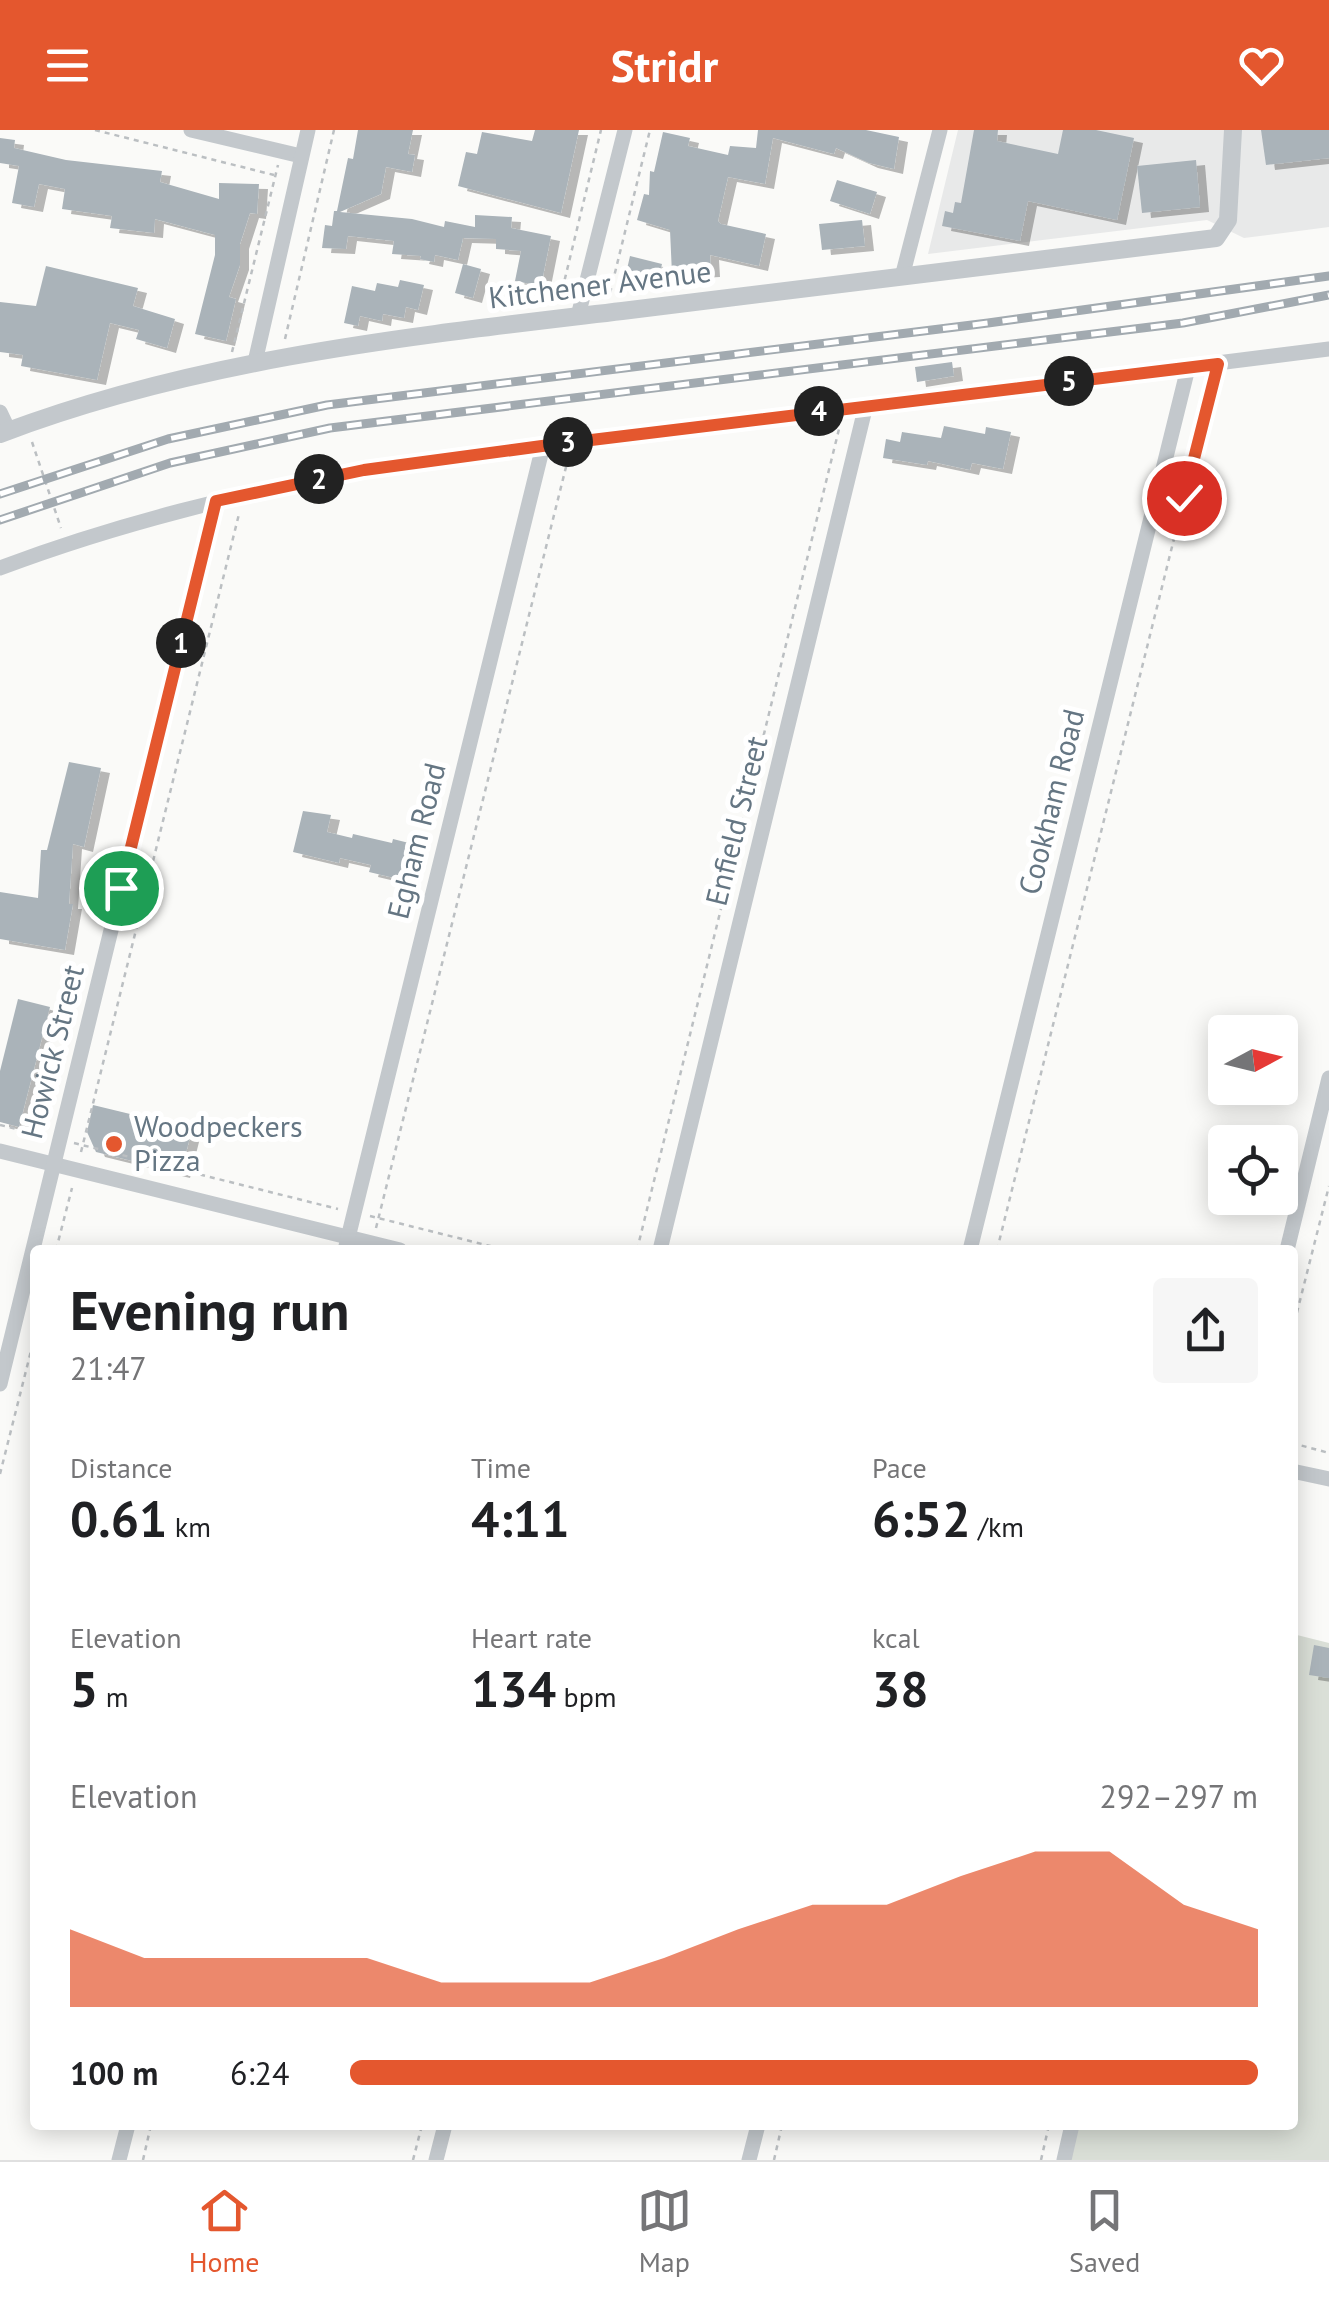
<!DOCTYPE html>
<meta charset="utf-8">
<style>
:root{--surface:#fff;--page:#f6f6f6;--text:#202124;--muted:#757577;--line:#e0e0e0;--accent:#e4572e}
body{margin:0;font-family:"PT Sans",sans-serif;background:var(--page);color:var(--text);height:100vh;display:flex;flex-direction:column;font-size:38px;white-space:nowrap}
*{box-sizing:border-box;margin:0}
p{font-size:32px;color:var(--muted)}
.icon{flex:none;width:55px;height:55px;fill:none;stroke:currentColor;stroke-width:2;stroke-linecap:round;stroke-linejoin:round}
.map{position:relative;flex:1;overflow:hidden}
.details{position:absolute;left:30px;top:1115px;width:1268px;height:885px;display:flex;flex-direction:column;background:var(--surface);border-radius:10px;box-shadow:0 5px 25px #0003}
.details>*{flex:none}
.needle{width:65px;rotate:83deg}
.fabs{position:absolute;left:1208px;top:885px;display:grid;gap:20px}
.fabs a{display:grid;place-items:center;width:90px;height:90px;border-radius:10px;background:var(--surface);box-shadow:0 5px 25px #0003;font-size:50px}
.pin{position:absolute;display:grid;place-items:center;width:85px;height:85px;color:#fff;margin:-42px;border:5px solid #fff;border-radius:50%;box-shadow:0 2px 10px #0007}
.km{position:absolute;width:50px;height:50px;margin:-25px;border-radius:50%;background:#222;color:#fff;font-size:28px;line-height:50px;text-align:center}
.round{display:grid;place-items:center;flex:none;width:105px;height:105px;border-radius:10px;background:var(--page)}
.head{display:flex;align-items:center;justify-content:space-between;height:170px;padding:0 40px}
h1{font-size:55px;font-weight:600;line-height:75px}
.metrics{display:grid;grid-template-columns:repeat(3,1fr);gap:15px;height:170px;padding:10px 40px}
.metrics div{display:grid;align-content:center}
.metrics b{font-size:50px;font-weight:600}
.metrics small{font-size:28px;font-weight:400}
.metrics p{font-size:28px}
.chart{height:280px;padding:20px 40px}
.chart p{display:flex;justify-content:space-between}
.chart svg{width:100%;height:180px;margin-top:10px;fill:var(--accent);opacity:.7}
ul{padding:0 40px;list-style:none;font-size:32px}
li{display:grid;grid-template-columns:160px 120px 1fr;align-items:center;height:75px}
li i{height:25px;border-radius:12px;background:var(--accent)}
header{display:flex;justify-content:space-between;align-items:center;height:130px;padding:0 40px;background:var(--accent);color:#fff;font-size:45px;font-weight:600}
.dock{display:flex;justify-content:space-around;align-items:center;height:140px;border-top:2px solid var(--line);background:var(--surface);font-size:28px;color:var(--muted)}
.dock a{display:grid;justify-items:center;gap:5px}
.dock .active{color:var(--accent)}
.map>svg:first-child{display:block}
.built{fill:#e8e9e9}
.green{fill:#dadfd7}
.building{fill:#aab3b9;filter:url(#shadow)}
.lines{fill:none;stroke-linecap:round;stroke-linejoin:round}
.path{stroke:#bbbfc2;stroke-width:2.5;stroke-dasharray:5 5;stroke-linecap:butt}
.minor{stroke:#c3c8cc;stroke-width:15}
.tertiary{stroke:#c3c8cc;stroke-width:18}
.rail-casing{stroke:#a2aab0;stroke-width:9}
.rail{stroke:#fff;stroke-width:5;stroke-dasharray:15;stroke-linecap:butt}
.route-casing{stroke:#fff;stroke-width:20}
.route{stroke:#e4572e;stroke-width:12}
.poi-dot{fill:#e4572e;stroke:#fff;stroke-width:4}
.labels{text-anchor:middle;stroke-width:10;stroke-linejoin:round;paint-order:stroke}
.street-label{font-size:30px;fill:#657683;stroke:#fff}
.poi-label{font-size:30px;fill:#657683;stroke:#fff;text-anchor:start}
</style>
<header><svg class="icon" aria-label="menu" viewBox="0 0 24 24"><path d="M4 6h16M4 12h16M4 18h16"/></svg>Stridr<svg class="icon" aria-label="heart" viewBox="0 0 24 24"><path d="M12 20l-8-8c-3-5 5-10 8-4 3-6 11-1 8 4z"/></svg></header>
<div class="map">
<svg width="1329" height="2030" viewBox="0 0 1329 2030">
<defs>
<filter id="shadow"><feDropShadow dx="9" dy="5" stdDeviation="0" flood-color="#0004"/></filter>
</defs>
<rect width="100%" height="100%" fill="#fafaf8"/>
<path class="built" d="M 958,0 L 1329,0 L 1329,97 L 1244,108 L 1207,90 L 928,124 Z"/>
<path class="green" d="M 1293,1504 L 1329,1513 L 1329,2030 L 1064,2030 L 1072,1995 L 1292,1995 Z"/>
<g class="building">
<path d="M 358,0 L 413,0 L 408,24 L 415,25 L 412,42 L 386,37 L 381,64 L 340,82 L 412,89 L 444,97 L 445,91 L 475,97 L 475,85 L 512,87 L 511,98 L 551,106 L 541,156 L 515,151 L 521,121 L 496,119 L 496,109 L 463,108 L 458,130 L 435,125 L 434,132 L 420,129 L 421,126 L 392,124 L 394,111 L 348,106 L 346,119 L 322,118 L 325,95 L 332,96 L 334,81 L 337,81 L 348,28 L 353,29 Z"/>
<path d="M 535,0 L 579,0 L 561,83 L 458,56 L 466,22 L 477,24 L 482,2 L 532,11 Z"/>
<path d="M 758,0 L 866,0 L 899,7 L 894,39 L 869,33 L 836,18 L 834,24 L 773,8 L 765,54 L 728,47 L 718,91 L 721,94 L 766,104 L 759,136 L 710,125 L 711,142 L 672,144 L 670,100 L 637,90 L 644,64 L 649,65 L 650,41 L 654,42 L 663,2 L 690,8 L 688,16 L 728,25 L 730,16 L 756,18 Z"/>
<path d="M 974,0 L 998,0 L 997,11 L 1058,24 L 1063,0 L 1096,0 L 1134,8 L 1117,90 L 1028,71 L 1020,111 L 942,96 L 945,81 L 953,83 L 955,72 L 961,73 Z"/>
<path d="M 1261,0 L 1329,0 L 1329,28 L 1266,35 Z"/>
<path d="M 0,8 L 15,10 L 14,18 L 66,30 L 162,41 L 160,52 L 219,69 L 219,53 L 259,54 L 257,84 L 250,83 L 240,114 L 240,135 L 229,167 L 236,169 L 226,211 L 195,204 L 215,125 L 215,105 L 155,89 L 154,103 L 110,98 L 112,86 L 62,79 L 65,59 L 39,54 L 34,77 L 12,73 L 19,36 L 0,33 Z"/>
<path d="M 1196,30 L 1200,77 L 1142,83 L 1137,36 Z"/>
<path d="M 837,50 L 877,62 L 870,84 L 830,71 Z"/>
<path d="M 862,90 L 865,116 L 822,120 L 819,94 Z"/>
<path d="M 630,126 L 662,134 L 657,155 L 625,148 Z"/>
<path d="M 463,134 L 481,139 L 473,168 L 455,163 Z"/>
<path d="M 46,136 L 138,158 L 133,176 L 175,189 L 167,218 L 136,209 L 139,200 L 110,193 L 97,250 L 21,236 L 23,225 L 0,222 L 0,172 L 36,176 Z"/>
<path d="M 400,150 L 424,155 L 418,180 L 406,177 L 404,188 L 383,184 L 382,191 L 360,186 L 358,196 L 344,193 L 352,156 L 375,161 L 377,153 L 398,157 Z"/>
<path d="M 952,232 L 954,246 L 917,252 L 915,237 Z"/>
<path d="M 944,296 L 985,304 L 986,297 L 1011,302 L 1003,339 L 972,333 L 970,340 L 928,331 L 927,335 L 883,328 L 886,309 L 900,312 L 902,302 L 941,308 Z"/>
<path d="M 69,632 L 101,638 L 84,717 L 73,714 L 69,774 L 73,774 L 65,820 L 0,809 L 0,762 L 38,768 L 41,720 L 47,720 Z"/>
<path d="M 303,681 L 331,685 L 327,702 L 352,708 L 353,704 L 392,713 L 393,709 L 413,714 L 407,751 L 369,742 L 371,735 L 340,728 L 339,733 L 293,722 Z"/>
<path d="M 18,869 L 50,877 L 19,997 L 0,992 L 0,941 Z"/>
<path d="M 93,975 L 192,999 L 181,1043 L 96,1022 L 87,1002 Z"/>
<path d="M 1314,1515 L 1329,1518 L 1329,1548 L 1309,1545 Z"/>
</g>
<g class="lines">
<g class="path">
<path d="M 95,0 L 274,45"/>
<path d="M 610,163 L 650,0"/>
<path d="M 560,169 L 601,0"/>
<path d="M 285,209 L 334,0"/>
<path d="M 232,222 L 278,35"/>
<path d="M 32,312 L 61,398"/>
<path d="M 0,995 L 42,1005"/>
<path d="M 74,1013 L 338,1079"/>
<path d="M 81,1022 L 239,384"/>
<path d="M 370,1086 L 506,1120"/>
<path d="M 376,1098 L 568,329"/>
<path d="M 56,1120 L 72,1058"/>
<path d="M 637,1120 L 840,295"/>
<path d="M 997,1120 L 1214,248"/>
<path d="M 1292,1202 L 1329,1056"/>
<path d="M 1292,1313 L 1329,1323"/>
<path d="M 0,1344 L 35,1205"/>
<path d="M 143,2030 L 151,1995"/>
<path d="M 413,2030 L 422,1995"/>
<path d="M 774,2030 L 782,1995"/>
<path d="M 1041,2030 L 1049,1995"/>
</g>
<g class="minor">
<path d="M 191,0 L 301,26"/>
<path d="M 902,147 L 940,0"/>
<path d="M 578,186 L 625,0"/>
<path d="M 255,232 L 308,0"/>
<path d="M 0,282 L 9,301"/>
<path d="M 0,438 C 119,393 240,364 364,340 L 1329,219"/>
<path d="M 0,1021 L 400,1120"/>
<path d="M 345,1120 L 543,316"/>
<path d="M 660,1120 L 866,275"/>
<path d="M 970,1120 L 1188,238"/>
<path d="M 1287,1120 L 1329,948"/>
<path d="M 0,1254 L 216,371"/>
<path d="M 1292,1341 L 1329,1349"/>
<path d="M 119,2030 L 128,1995"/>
<path d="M 436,2030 L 445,1995"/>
<path d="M 749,2030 L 758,1995"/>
<path d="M 1064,2030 L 1072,1995"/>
</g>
<path class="tertiary" d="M 0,304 C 199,228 413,206 622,181 C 820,157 1018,133 1216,108 L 1228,90 L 1233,0"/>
<defs>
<g id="rail">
<path d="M 0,364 L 168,309 L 327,275 L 988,193 L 1329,146"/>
<path d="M 0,390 L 170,333 L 330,298 L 1183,193 L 1329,165"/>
</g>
</defs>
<use href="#rail" class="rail-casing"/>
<use href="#rail" class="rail"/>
</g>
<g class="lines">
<defs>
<path id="route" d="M 121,758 L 216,371 L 364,340 L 542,316 L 1218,234 L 1184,368"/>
</defs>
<use href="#route" class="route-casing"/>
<use href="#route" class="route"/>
</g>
<circle class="poi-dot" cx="114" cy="1014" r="10"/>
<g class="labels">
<g class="street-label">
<text transform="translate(600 155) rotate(-7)" y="10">Kitchener Avenue</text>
<text transform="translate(1052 672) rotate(-76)" y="10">Cookham Road</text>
<text transform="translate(737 691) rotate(-76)" y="10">Enfield Street</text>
<text transform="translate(417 711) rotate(-76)" y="10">Egham Road</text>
<text transform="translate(53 922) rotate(-76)" y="10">Howick Street</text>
</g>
<g class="poi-label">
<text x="134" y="1007">Woodpeckers<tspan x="134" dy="34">Pizza</tspan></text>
</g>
</g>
</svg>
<div class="fabs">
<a><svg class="needle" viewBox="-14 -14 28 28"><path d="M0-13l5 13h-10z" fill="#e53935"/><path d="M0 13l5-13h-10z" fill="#757577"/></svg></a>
<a><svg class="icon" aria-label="locate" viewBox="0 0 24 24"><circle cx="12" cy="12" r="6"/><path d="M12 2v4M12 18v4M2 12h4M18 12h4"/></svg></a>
</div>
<div class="pin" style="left:121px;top:758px;background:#1e9e55"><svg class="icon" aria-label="arrive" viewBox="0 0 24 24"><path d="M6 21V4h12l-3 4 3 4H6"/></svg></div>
<div class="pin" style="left:1184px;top:368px;background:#d93025"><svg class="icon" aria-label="check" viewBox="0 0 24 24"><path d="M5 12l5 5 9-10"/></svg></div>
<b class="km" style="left:181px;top:513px">1</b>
<b class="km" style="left:319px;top:349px">2</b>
<b class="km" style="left:568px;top:312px">3</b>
<b class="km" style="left:819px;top:281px">4</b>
<b class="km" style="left:1069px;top:251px">5</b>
<section class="details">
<div class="head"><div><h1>Evening run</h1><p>21:47</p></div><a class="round"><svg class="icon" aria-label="share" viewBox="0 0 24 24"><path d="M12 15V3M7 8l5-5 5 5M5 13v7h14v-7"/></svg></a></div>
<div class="metrics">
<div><p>Distance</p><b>0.61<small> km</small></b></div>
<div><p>Time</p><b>4:11</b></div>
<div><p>Pace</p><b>6:52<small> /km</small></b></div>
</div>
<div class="metrics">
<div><p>Elevation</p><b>5<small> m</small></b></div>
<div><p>Heart rate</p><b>134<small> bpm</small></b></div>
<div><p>kcal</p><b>38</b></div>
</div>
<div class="chart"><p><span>Elevation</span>292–297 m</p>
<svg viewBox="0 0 160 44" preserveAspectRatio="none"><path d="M0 44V25L10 32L20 32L30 32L40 32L50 38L60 38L70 38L80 32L90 25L100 19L110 19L120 12L130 6L140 6L150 19L160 25V44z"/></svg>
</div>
<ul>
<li><b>100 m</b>6:24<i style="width:100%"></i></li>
</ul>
</section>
</div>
<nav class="dock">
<a class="active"><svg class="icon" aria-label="home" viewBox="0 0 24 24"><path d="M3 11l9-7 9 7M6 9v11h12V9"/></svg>Home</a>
<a><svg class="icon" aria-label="map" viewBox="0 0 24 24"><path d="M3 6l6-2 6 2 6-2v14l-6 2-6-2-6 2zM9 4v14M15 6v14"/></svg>Map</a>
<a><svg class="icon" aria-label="saved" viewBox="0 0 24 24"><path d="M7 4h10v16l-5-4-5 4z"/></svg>Saved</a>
</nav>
